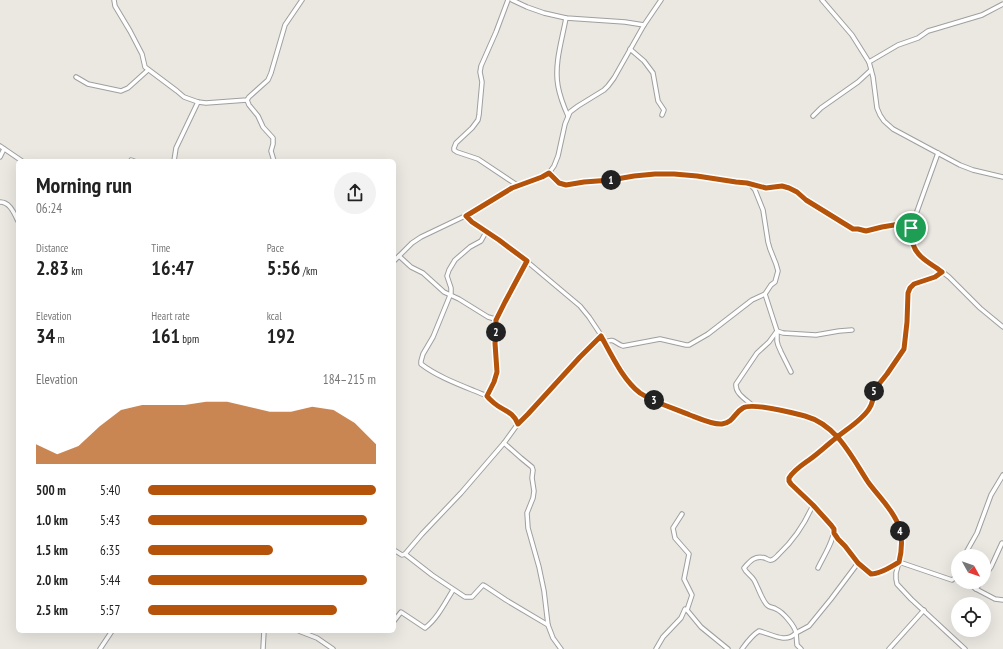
<!DOCTYPE html>
<meta charset="utf-8">
<style>
:root{--surface:#fff;--page:#f2f2f2;--text:#222;--muted:#767676;--accent:#b45309}
body{margin:0;font-family:"PT Sans Narrow",sans-serif;background:var(--page);color:var(--text);height:100vh;display:flex;flex-direction:column;font-size:15px;white-space:nowrap}
*{box-sizing:border-box;margin:0}
p{font-size:13px;color:var(--muted)}
.icon{flex:none;width:22px;height:22px;fill:none;stroke:currentColor;stroke-width:2;stroke-linecap:round;stroke-linejoin:round}
.map{position:relative;flex:1;overflow:hidden}
.panel{position:absolute;left:16px;top:159px;width:380px;height:474px;display:flex;flex-direction:column;background:var(--surface);border-radius:6px;box-shadow:0 4px 16px #0002}
.panel>*{flex:none}
.needle{width:26px;rotate:130deg}
.controls{position:absolute;left:951px;top:549px;display:grid;gap:8px}
.controls a{display:grid;place-items:center;width:40px;height:40px;border-radius:50%;background:var(--surface);box-shadow:0 4px 16px #0002;font-size:20px}
.pin{position:absolute;display:grid;place-items:center;width:34px;height:34px;color:#fff;margin:-17px;border:2px solid #fff;border-radius:50%;box-shadow:0 1px 4px #0007}
.km{position:absolute;width:20px;height:20px;margin:-10px;border-radius:50%;background:#222;color:#fff;font-size:11px;line-height:20px;text-align:center}
.round{display:grid;place-items:center;flex:none;width:42px;height:42px;border-radius:21px;background:var(--page)}
.head{display:flex;align-items:center;justify-content:space-between;height:68px;padding:0 20px}
h1{font-size:22px;font-weight:700;line-height:30px}
.stats{display:grid;grid-template-columns:repeat(3,1fr);gap:6px;height:68px;padding:4px 20px}
.stats div{display:grid;align-content:center}
.stats b{font-size:20px;font-weight:700}
.stats small{font-size:11px;font-weight:400}
.stats p{font-size:11px}
.chart{height:112px;padding:8px 20px}
.chart p{display:flex;justify-content:space-between}
.chart svg{width:100%;height:72px;margin-top:4px;fill:var(--accent);opacity:.7}
ul{padding:0 20px;list-style:none;font-size:13px}
li{display:grid;grid-template-columns:64px 48px 1fr;align-items:center;height:30px}
li i{height:10px;border-radius:5px;background:var(--accent)}
.map>svg:first-child{display:block}
.lines{fill:none;stroke-linecap:round;stroke-linejoin:round}
.minor-casing{stroke:#9f9f9f;stroke-width:5.5}
.minor{stroke:#fff;stroke-width:3.5}
.route-casing{stroke:#fff;stroke-width:8}
.route{stroke:#b45309;stroke-width:5}
</style>
<div class="map">
<svg width="1003" height="649" viewBox="0 0 1003 649">
<rect width="100%" height="100%" fill="#ebe8e2"/>
<g class="lines">
<defs>
<g id="minor">
<path d="M 114,0 L 115,6 L 130,31 L 142,54 L 145,67 L 177,91 L 184,97 L 198,102 L 206,103 L 247,100 L 249,97 L 268,80 L 271,73 L 285,25 L 302,0"/>
<path d="M 508,0 L 496,32 L 481,66 L 480,72 L 482,82 L 479,115 L 478,120 L 472,128 L 456,143 L 454,148 L 454,150 L 457,152 L 478,159 L 517,185"/>
<path d="M 512,0 L 527,7 L 544,13 L 566,18 L 625,22 L 644,25"/>
<path d="M 822,0 L 852,35 L 869,62 L 873,77 L 877,108 L 880,115 L 884,121 L 893,129 L 960,165 L 973,170 L 1003,177"/>
<path d="M 566,18 C 562,40 554,64 558,86 C 560,97 564,107 568,116"/>
<path d="M 630,49 L 644,61 L 653,73 L 658,101 L 664,110 L 662,115"/>
<path d="M 869,62 L 898,45 L 918,38 L 928,31 L 935,29 L 982,15 L 1003,4"/>
<path d="M 76,77 L 88,84 L 121,91 L 128,88 L 148,70"/>
<path d="M 247,100 L 249,105 L 258,116 L 263,127 L 273,138 L 273,144 L 271,151 L 274,161"/>
<path d="M 813,116 L 821,108 L 858,82 L 871,70"/>
<path d="M 0,146 L 22,161"/>
<path d="M 938,153 L 911,228 L 913,246 L 918,254 L 927,262 L 940,270 L 949,277 L 980,308 L 1003,327"/>
<path d="M 0,157 L 4,149"/>
<path d="M 131,160 L 134,161"/>
<path d="M 174,161 L 176,148 L 198,102"/>
<path d="M 549,173 L 559,183 L 566,185 L 584,182 L 611,180 L 634,176 L 655,174 L 674,174 L 697,176 L 735,182 L 747,183 L 766,187 L 782,186 L 789,188 L 797,193 L 806,200 L 853,229 L 858,229 L 866,231 L 882,227 L 900,224 L 911,228"/>
<path d="M 0,202 C 10,202 14,213 18,221"/>
<path d="M 465,216 L 472,222 L 518,254 L 580,306 L 589,317 L 601,335 L 613,357 L 631,384 L 639,392 L 649,398 L 666,405 L 711,423 L 719,425 L 730,421 L 743,408 L 748,406 L 753,406 L 776,409 L 806,416 L 820,422 L 828,428 L 837,437 L 850,452 L 869,482 L 885,502 L 898,524 L 901,544 L 901,555 L 896,573 L 896,579 L 897,584 L 911,599 L 965,649"/>
<path d="M 486,232 L 481,241 L 470,247 L 455,260 L 449,270 L 447,276 L 451,288 L 451,293 L 433,337 L 423,354 L 421,361 L 421,364 C 439,378 466,387 487,396"/>
<path d="M 399,256 L 411,267 L 423,273 L 444,292 L 459,299 L 488,317 L 495,319 L 497,324 L 495,343 L 497,371 L 494,382 L 487,396 C 489,399 491,401 494,403 C 503,411 513,411 517,424"/>
<path d="M 394,261 L 412,243 L 421,237 L 465,216 L 512,188 L 542,177 L 549,173 L 554,166 L 558,156 L 565,124 L 570,112 L 578,106 L 604,90 L 608,86 L 614,78 L 644,25 L 661,0"/>
<path d="M 765,294 L 777,331 L 777,341 L 778,345 L 781,352 L 791,372"/>
<path d="M 496,321 L 505,302 L 527,261"/>
<path d="M 605,342 C 615,338 614,343 623,346 L 660,339 L 686,345 L 689,345 L 708,334 L 752,300 L 765,294 L 771,285 L 775,282 L 778,271 L 776,264 L 770,249 L 768,242 L 763,210 L 755,190 L 750,184"/>
<path d="M 753,406 C 747,400 735,394 736,384 L 757,353 L 769,342 L 777,331 L 783,333 L 816,335 L 839,331 L 852,330"/>
<path d="M 504,443 L 521,458 L 532,467 L 533,470 L 532,478 L 534,491 L 533,498 L 527,513 L 528,528 L 539,567 L 544,591 L 548,625"/>
<path d="M 682,514 L 673,528 L 675,538 L 689,554 L 684,579 L 692,595 L 687,610"/>
<path d="M 834,533 L 858,563 L 871,574 C 880,574 891,567 899,562 L 952,580 L 957,576"/>
<path d="M 394,550 L 402,555 L 405,554 L 432,575 L 465,597 L 472,597 L 483,585 L 485,586 L 506,600 L 548,625 L 553,638 L 561,649"/>
<path d="M 405,554 L 422,534 L 461,493 L 504,443 L 520,421 L 528,414 L 580,357 L 601,335"/>
<path d="M 964,556 L 977,533 L 991,495 L 1003,475"/>
<path d="M 958,565 L 955,570 L 958,576"/>
<path d="M 818,568 C 823,557 834,541 834,529 L 813,505 L 791,484 L 789,478 L 793,471 L 811,458 L 846,430 L 869,409 L 873,398 L 874,388 L 876,385 L 879,384 L 887,374 L 904,349 L 907,322 L 908,293 L 910,288 L 914,284 L 935,277 L 942,272"/>
<path d="M 984,577 L 991,567 L 1002,543"/>
<path d="M 967,582 L 976,589 L 995,599 L 1003,600"/>
<path d="M 976,589 L 981,582"/>
<path d="M 394,621 L 401,612 L 425,628 C 437,619 445,603 453,590"/>
<path d="M 299,631 L 317,638 L 333,649"/>
<path d="M 100,649 L 112,631"/>
<path d="M 263,649 L 264,631"/>
<path d="M 656,649 L 663,637 L 681,618 L 685,609 L 687,610 L 701,627 L 728,649"/>
<path d="M 742,649 C 747,642 752,635 759,631 C 772,634 785,644 796,633 C 795,626 783,612 776,609 C 773,607 770,608 767,605 C 762,600 758,587 754,580 C 751,575 746,573 744,568 C 750,561 755,555 765,558 C 767,559 770,561 771,560 C 774,560 777,556 779,554 C 793,541 805,523 813,505"/>
<path d="M 801,649 L 797,645 L 796,633 L 809,626 L 831,599 L 858,563"/>
<path d="M 889,649 L 924,610"/>
</g>
</defs>
<use href="#minor" class="minor-casing"/>
<use href="#minor" class="minor"/>
</g>
<g class="lines">
<defs>
<path id="route" d="M 911,228 L 905,225 L 900,224 L 882,227 L 866,231 L 858,229 L 853,229 L 806,200 L 797,192 L 789,188 L 782,186 L 766,188 L 747,183 L 736,182 L 697,176 L 674,174 L 655,174 L 634,176 L 611,180 L 584,182 L 566,185 L 559,183 L 549,173 L 542,177 L 512,188 L 466,216 L 472,222 L 499,240 L 527,261 L 505,302 L 496,320 L 496,333 L 495,343 L 497,372 L 494,382 L 487,396 C 489,399 492,401 494,403 C 503,411 513,411 518,424 L 528,414 L 580,357 L 601,336 C 611,354 623,380 640,393 C 655,403 673,408 690,415 C 698,418 713,425 722,424 C 734,422 734,413 743,408 C 752,402 793,413 805,416 C 837,425 851,456 868,482 C 878,496 891,507 898,524 C 903,535 902,551 899,562 C 891,567 880,574 871,574 L 858,563 L 845,546 L 838,539 L 834,533 L 834,529 L 831,525 L 813,505 L 791,484 L 789,481 L 789,478 C 794,470 802,465 809,460 C 819,453 827,445 836,438 C 847,429 862,420 869,409 C 873,403 874,395 874,388 L 879,384 L 887,374 L 904,349 L 907,322 L 908,293 L 910,288 L 914,284 L 935,277 L 942,272 C 932,264 917,258 913,244 C 911,239 912,233 911,228"/>
</defs>
<use href="#route" class="route-casing"/>
<use href="#route" class="route"/>
</g>
</svg>
<div class="controls">
<a><svg class="needle" viewBox="-14 -14 28 28"><path d="M0-13l5 13h-10z" fill="#e53935"/><path d="M0 13l5-13h-10z" fill="#767676"/></svg></a>
<a><svg class="icon" aria-label="locate" viewBox="0 0 24 24"><circle cx="12" cy="12" r="6"/><path d="M12 2v4M12 18v4M2 12h4M18 12h4"/></svg></a>
</div>
<div class="pin" style="left:911px;top:228px;background:#1e9e55"><svg class="icon" aria-label="arrive" viewBox="0 0 24 24"><path d="M6 21V4h12l-3 4 3 4H6"/></svg></div>
<b class="km" style="left:611px;top:180px">1</b>
<b class="km" style="left:496px;top:332px">2</b>
<b class="km" style="left:654px;top:400px">3</b>
<b class="km" style="left:900px;top:531px">4</b>
<b class="km" style="left:874px;top:391px">5</b>
<section class="panel">
<div class="head"><div><h1>Morning run</h1><p>06:24</p></div><a class="round"><svg class="icon" aria-label="share" viewBox="0 0 24 24"><path d="M12 15V3M7 8l5-5 5 5M5 13v7h14v-7"/></svg></a></div>
<div class="stats">
<div><p>Distance</p><b>2.83<small> km</small></b></div>
<div><p>Time</p><b>16:47</b></div>
<div><p>Pace</p><b>5:56<small> /km</small></b></div>
</div>
<div class="stats">
<div><p>Elevation</p><b>34<small> m</small></b></div>
<div><p>Heart rate</p><b>161<small> bpm</small></b></div>
<div><p>kcal</p><b>192</b></div>
</div>
<div class="chart"><p><span>Elevation</span>184–215 m</p>
<svg viewBox="0 0 160 44" preserveAspectRatio="none"><path d="M0 44V32L10 38L20 33L30 21L40 11L50 8L60 8L70 8L80 6L90 6L100 9L110 12L120 12L130 9L140 11L150 19L160 32V44z"/></svg>
</div>
<ul>
<li><b>500 m</b>5:40<i style="width:100%"></i></li>
<li><b>1.0 km</b>5:43<i style="width:96%"></i></li>
<li><b>1.5 km</b>6:35<i style="width:55%"></i></li>
<li><b>2.0 km</b>5:44<i style="width:96%"></i></li>
<li><b>2.5 km</b>5:57<i style="width:83%"></i></li>
</ul>
</section>
</div>
